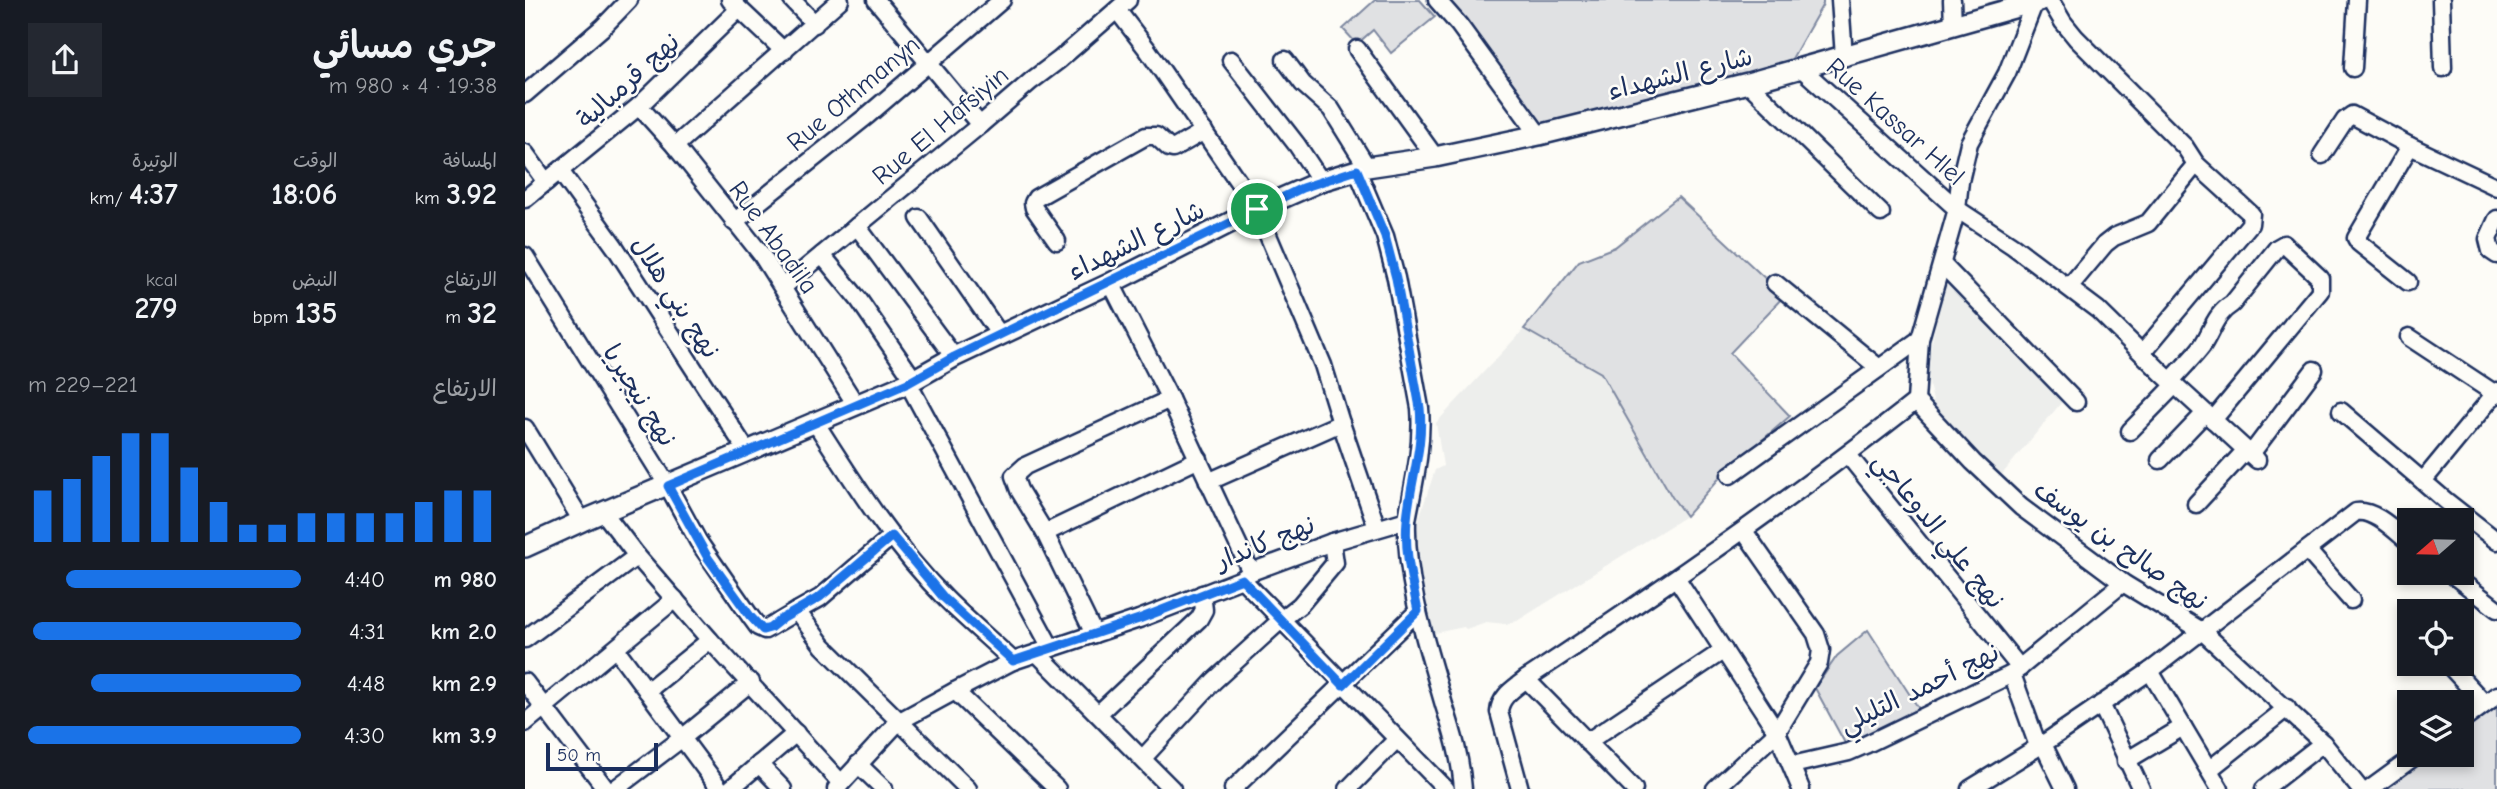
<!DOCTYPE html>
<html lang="ar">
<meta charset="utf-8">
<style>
:root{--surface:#171b24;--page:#242831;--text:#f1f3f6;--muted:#9ea1a6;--accent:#1a73e8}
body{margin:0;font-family:"Comic Neue","Playpen Sans Arabic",sans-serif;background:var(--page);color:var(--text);direction:rtl;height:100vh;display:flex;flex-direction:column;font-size:26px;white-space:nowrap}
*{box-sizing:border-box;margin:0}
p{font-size:23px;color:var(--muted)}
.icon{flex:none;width:38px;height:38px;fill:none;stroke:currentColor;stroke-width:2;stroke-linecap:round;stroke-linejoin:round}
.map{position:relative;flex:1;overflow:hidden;direction:ltr}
.panel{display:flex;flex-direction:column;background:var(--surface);width:525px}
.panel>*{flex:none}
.needle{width:46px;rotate:250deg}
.fabs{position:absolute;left:1872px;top:508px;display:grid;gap:14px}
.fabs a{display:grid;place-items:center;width:77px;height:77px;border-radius:0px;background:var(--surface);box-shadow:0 4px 10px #0003;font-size:35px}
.scale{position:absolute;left:21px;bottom:18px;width:112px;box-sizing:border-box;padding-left:7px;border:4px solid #1b2f5e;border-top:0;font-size:19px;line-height:24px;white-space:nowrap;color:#1b2f5e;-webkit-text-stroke:5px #fdfcf7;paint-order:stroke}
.pin{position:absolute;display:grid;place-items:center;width:60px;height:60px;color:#fff;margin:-30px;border:4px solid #fff;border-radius:50%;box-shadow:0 2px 7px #0007}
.round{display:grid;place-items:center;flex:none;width:74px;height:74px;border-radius:0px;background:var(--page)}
.head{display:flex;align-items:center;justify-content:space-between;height:119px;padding:0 28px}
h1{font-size:38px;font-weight:600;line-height:52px}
.metrics{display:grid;grid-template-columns:repeat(3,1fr);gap:10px;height:119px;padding:7px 28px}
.metrics div{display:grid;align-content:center}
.metrics b{font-size:30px;font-weight:600}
.metrics small{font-size:19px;font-weight:400}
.metrics p{font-size:19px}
.chart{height:196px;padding:14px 28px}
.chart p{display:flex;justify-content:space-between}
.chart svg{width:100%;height:126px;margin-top:7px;stroke:var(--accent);stroke-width:6}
ul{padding:0 28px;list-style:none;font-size:23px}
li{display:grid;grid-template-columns:112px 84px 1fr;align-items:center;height:52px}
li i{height:18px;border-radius:9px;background:var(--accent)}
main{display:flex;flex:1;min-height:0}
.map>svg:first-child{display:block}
.built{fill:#edeeec}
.green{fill:#e0e1e3;stroke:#7e88a0;stroke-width:2}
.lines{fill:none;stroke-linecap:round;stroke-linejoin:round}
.minor-casing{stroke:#1b2f5e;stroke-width:21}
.tertiary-casing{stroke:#1b2f5e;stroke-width:24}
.minor{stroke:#fdfcf7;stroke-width:16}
.tertiary{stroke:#fdfcf7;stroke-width:19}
.route-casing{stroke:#fff;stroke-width:14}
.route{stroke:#1a73e8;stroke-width:9}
.labels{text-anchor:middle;stroke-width:5;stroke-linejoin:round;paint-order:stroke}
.street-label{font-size:26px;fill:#1b2f5e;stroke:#fdfcf7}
</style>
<main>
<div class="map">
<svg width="1972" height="789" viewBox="0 0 1972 789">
<rect width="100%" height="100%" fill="#fdfcf7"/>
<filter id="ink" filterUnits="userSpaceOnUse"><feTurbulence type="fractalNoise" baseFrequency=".0143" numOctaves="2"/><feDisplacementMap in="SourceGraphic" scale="14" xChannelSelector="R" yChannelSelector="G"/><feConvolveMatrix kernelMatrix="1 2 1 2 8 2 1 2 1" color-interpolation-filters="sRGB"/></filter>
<g filter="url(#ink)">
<g class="built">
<path d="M 1421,273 L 1540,398 L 1474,478 L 1411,414 L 1401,371 Z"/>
<path d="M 999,329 L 1076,373 L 1147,497 L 1161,516 L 992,621 L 981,624 L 961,622 L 941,629 L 939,627 L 905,634 L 886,543 L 910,470 L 918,466 L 911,423 Z"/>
</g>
<g class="green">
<path d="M 850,0 L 895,0 L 910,17 L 866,53 L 848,30 L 832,44 L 818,29 Z"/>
<path d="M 921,0 L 1298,0 L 1298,4 L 1264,64 L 1020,128 Z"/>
<path d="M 1153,197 L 1259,296 L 1205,353 L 1265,416 L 1198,474 L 1161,516 L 1147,497 L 1076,373 L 999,329 L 1054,261 L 1090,247 Z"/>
<path d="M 1343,630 L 1396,712 L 1322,747 L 1290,688 L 1312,656 Z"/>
<path d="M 1972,707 L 1972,789 L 1858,789 L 1906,754 L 1937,754 L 1937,732 Z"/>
</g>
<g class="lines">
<defs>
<g id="minor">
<path d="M 205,0 L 259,51"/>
<path d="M 267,0 L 290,24"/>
<path d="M 351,0 L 455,125"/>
<path d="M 912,0 L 934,25 L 1014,135"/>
<path d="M 1315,0 L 1319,57"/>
<path d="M 1427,0 L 1428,26"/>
<path d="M 1525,0 L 1538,22 L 1551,38 L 1660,147 L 1671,164 L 1726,214 L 1725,224 L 1617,353"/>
<path d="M 1916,0 L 1918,68"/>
<path d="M 1510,1 L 1482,73 L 1444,143 L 1435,181 L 1432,209 L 1395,339 L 1391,401 L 1448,462 L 1496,507 L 1598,583 L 1677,631 L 1798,743 L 1835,789"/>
<path d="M 592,10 L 622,49 L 732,209 L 798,365 L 816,423 L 852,528"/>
<path d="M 832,49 L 910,157"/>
<path d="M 706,60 L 772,145 L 796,181"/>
<path d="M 760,60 L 778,84 L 806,109 L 842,167"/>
<path d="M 1828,68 L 1832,0"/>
<path d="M 1277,69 L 1432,209 L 1488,246 L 1573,310 L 1637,373 L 1732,460"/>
<path d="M 1223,83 L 1356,213"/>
<path d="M 0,94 L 78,27 L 104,0"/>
<path d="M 114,106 L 150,146 L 236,254 L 331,405"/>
<path d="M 150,146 L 315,0"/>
<path d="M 1885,146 L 1972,187"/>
<path d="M 0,153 L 21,182"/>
<path d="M 1797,155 L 1820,120 L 1827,115 L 1885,146 L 1831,238 L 1834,243 L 1883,282"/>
<path d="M 35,171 L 90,247 L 222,451"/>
<path d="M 0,199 L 114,106 L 214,9"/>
<path d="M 394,218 L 475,335"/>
<path d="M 1972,219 L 1963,239 L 1966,251 L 1972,255"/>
<path d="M 209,222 L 343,115 L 477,0"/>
<path d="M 332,226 L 429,357"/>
<path d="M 532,241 L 509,208 L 508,203 L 511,198 L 621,136 L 631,136 L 644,148 L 648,149 L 679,131"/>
<path d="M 297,255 L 334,300 L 389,380"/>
<path d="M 0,256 L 143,486 L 173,541 L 225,616 L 233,627 L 240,630 L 272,611"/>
<path d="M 1417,264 L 1551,402"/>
<path d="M 586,283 L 645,399 L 726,572"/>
<path d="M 1250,283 L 1354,368"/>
<path d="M 258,287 L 455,125 L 506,81 L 534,60 L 603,0"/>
<path d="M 1544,287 L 1580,244 L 1589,237 L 1623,223 L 1671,164"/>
<path d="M 1884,337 L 1972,395"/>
<path d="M 1646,381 C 1656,369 1668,358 1677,346 C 1687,331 1690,314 1707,304 L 1752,248 L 1759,244 L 1763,248 L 1795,278 L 1795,291 L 1688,420"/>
<path d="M 383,383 L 526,648"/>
<path d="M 1816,411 L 1921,501 L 1972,541"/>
<path d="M 290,422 C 329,483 369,547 421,599 C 442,620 466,640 488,661"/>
<path d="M 0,428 L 57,521"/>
<path d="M 1605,431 L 1650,385"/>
<path d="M 1726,454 L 1789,370"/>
<path d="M 1323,455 L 1495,668"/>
<path d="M 1635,460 L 1680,413"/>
<path d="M 1205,475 L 1395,339"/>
<path d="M 1898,481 L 1972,391"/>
<path d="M 683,482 L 816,423"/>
<path d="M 1671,504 L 1721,450"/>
<path d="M 79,513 L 112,556 L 185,640 L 316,783"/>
<path d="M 882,520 C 880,583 902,645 919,705 C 928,733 936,760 938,789"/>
<path d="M 520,533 L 674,459"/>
<path d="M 367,536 L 295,598 L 272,611 L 298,646 L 443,789"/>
<path d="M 1782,550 L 1826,600"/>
<path d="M 1924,572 L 1972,609"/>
<path d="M 717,579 L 921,789"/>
<path d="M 1152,579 L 1252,732 L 1276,789"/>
<path d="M 569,634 L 520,533 L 494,490 L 489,476 L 500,466 L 645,399"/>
<path d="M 0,639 L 112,556"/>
<path d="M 91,649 L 195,789"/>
<path d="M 512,653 L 647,789"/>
<path d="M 1922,663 L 1960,704"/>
<path d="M 1625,671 L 1695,789"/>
<path d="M 1487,674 L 1513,746"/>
<path d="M 1001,679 L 1109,789"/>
<path d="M 0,682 L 81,789"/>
<path d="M 122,691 L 185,640"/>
<path d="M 430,691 L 532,789"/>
<path d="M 1576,704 L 1616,789"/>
<path d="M 573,714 L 674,619 L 679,610 L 677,594"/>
<path d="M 1937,721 L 1972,695"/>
<path d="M 0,723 L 150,599"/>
<path d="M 1062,742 L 1199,650"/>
<path d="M 1518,744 L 1540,789"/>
<path d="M 618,758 L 689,681 L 756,620 L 775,605 L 810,563 L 807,542"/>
<path d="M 1601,761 L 1658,727"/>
<path d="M 234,764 L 258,789"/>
<path d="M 333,764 L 359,789"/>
<path d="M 1267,765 L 1324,752 L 1340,745 L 1487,674 L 1598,583"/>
<path d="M 1685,769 L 1762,708"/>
<path d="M 90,789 L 156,739 L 226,682"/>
<path d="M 205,789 L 271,733"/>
<path d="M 311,789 L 373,722 L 430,691 L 488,661 L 614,619 L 717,579 L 726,572 L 807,542 L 882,520 C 889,483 898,446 895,408 L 871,278 L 860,236 L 832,170"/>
<path d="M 708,789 L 893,611"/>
<path d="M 823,789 L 872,739"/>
<path d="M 995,789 L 974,712 C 975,696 990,688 1001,679 C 1134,591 1266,500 1391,401"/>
<path d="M 1190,789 L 1252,732 L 1294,663 L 1296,650 L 1291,634 L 1219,531"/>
<path d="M 1445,789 L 1518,744 L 1625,671 L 1831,512 C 1850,509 1871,532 1885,543"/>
<path d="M 1739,789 L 1798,743"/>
<path d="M 1845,789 L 1893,754"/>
</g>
<path id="tertiary" d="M 0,547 L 57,521 L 383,383 L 429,357 L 586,283 L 732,209 L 796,181 L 842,167 L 910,157 L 1014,135 L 1223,83 L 1517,0"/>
</defs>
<use href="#minor" class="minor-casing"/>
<use href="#tertiary" class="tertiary-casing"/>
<use href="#minor" class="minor"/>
<use href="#tertiary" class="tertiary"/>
</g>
</g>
<g class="lines" filter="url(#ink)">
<defs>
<path id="route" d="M 832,170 L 860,236 L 871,278 L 895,408 C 899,447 885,482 882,520 C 879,551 887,582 893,611 L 818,685 L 717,579 L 614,619 L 488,661 L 419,598 L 367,536 L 295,597 L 255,620 L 245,628 L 238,630 L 225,616 L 183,558 L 143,486 L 383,383 L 429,357 L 777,188 Z"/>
</defs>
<use href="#route" class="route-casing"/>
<use href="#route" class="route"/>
</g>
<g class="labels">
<g class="street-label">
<text transform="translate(1155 73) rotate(-14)" y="9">شارع الشهداء</text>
<text transform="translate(103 80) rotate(-42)" y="9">نهج قرمبالية</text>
<text transform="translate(328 93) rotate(-40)" y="9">Rue Othmanyn</text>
<text transform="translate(1371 121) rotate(42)" y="9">Rue Kassar Hlel</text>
<text transform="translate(415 125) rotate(-40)" y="9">Rue El Hafsiyin</text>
<text transform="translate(249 237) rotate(54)" y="9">Rue Abadila</text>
<text transform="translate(611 240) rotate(-26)" y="9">شارع الشهداء</text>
<text transform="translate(151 297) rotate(57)" y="9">نهج بني هلال</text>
<text transform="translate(115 395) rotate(58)" y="9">نهج نيجيريا</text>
<text transform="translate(1414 530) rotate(51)" y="9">نهج علي الدوعاجي</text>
<text transform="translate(740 542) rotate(-22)" y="9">نهج كاندار</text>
<text transform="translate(1596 545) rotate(35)" y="9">نهج صالح بن يوسف</text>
<text transform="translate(1394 688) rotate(-26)" y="9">نهج أحمد التليلي</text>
</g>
</g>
</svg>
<div class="fabs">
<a><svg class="needle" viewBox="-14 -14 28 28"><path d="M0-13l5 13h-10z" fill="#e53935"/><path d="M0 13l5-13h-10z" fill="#9ea1a6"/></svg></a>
<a><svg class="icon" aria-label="locate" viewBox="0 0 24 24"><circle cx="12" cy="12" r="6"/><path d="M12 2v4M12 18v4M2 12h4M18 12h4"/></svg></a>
<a><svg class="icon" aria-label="layers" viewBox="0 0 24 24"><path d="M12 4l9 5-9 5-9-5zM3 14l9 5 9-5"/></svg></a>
</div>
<div class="scale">50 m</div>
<div class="pin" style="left:732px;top:209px;background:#1e9e55"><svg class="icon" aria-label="arrive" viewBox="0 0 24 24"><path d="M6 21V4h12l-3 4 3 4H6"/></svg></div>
</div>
<section class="panel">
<div class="head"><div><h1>جري مسائي</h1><p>19:38 · 4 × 980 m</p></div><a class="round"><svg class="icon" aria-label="share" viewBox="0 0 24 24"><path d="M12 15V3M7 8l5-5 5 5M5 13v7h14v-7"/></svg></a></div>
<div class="metrics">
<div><p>المسافة</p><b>3.92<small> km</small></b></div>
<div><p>الوقت</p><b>18:06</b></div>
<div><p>الوتيرة</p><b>4:37<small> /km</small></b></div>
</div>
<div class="metrics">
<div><p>الارتفاع</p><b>32<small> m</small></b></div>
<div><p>النبض</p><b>135<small> bpm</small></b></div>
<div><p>kcal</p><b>279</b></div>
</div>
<div class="chart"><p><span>الارتفاع</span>221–229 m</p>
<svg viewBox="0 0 160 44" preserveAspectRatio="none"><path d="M5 44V26M15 44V22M25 44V14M35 44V6M45 44V6M55 44V18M65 44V30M75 44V38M85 44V38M95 44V34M105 44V34M115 44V34M125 44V34M135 44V30M145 44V26M155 44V26"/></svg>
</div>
<ul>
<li><b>980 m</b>4:40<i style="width:86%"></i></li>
<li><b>2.0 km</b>4:31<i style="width:98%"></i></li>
<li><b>2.9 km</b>4:48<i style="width:77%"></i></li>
<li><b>3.9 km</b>4:30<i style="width:100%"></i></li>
</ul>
</section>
</main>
